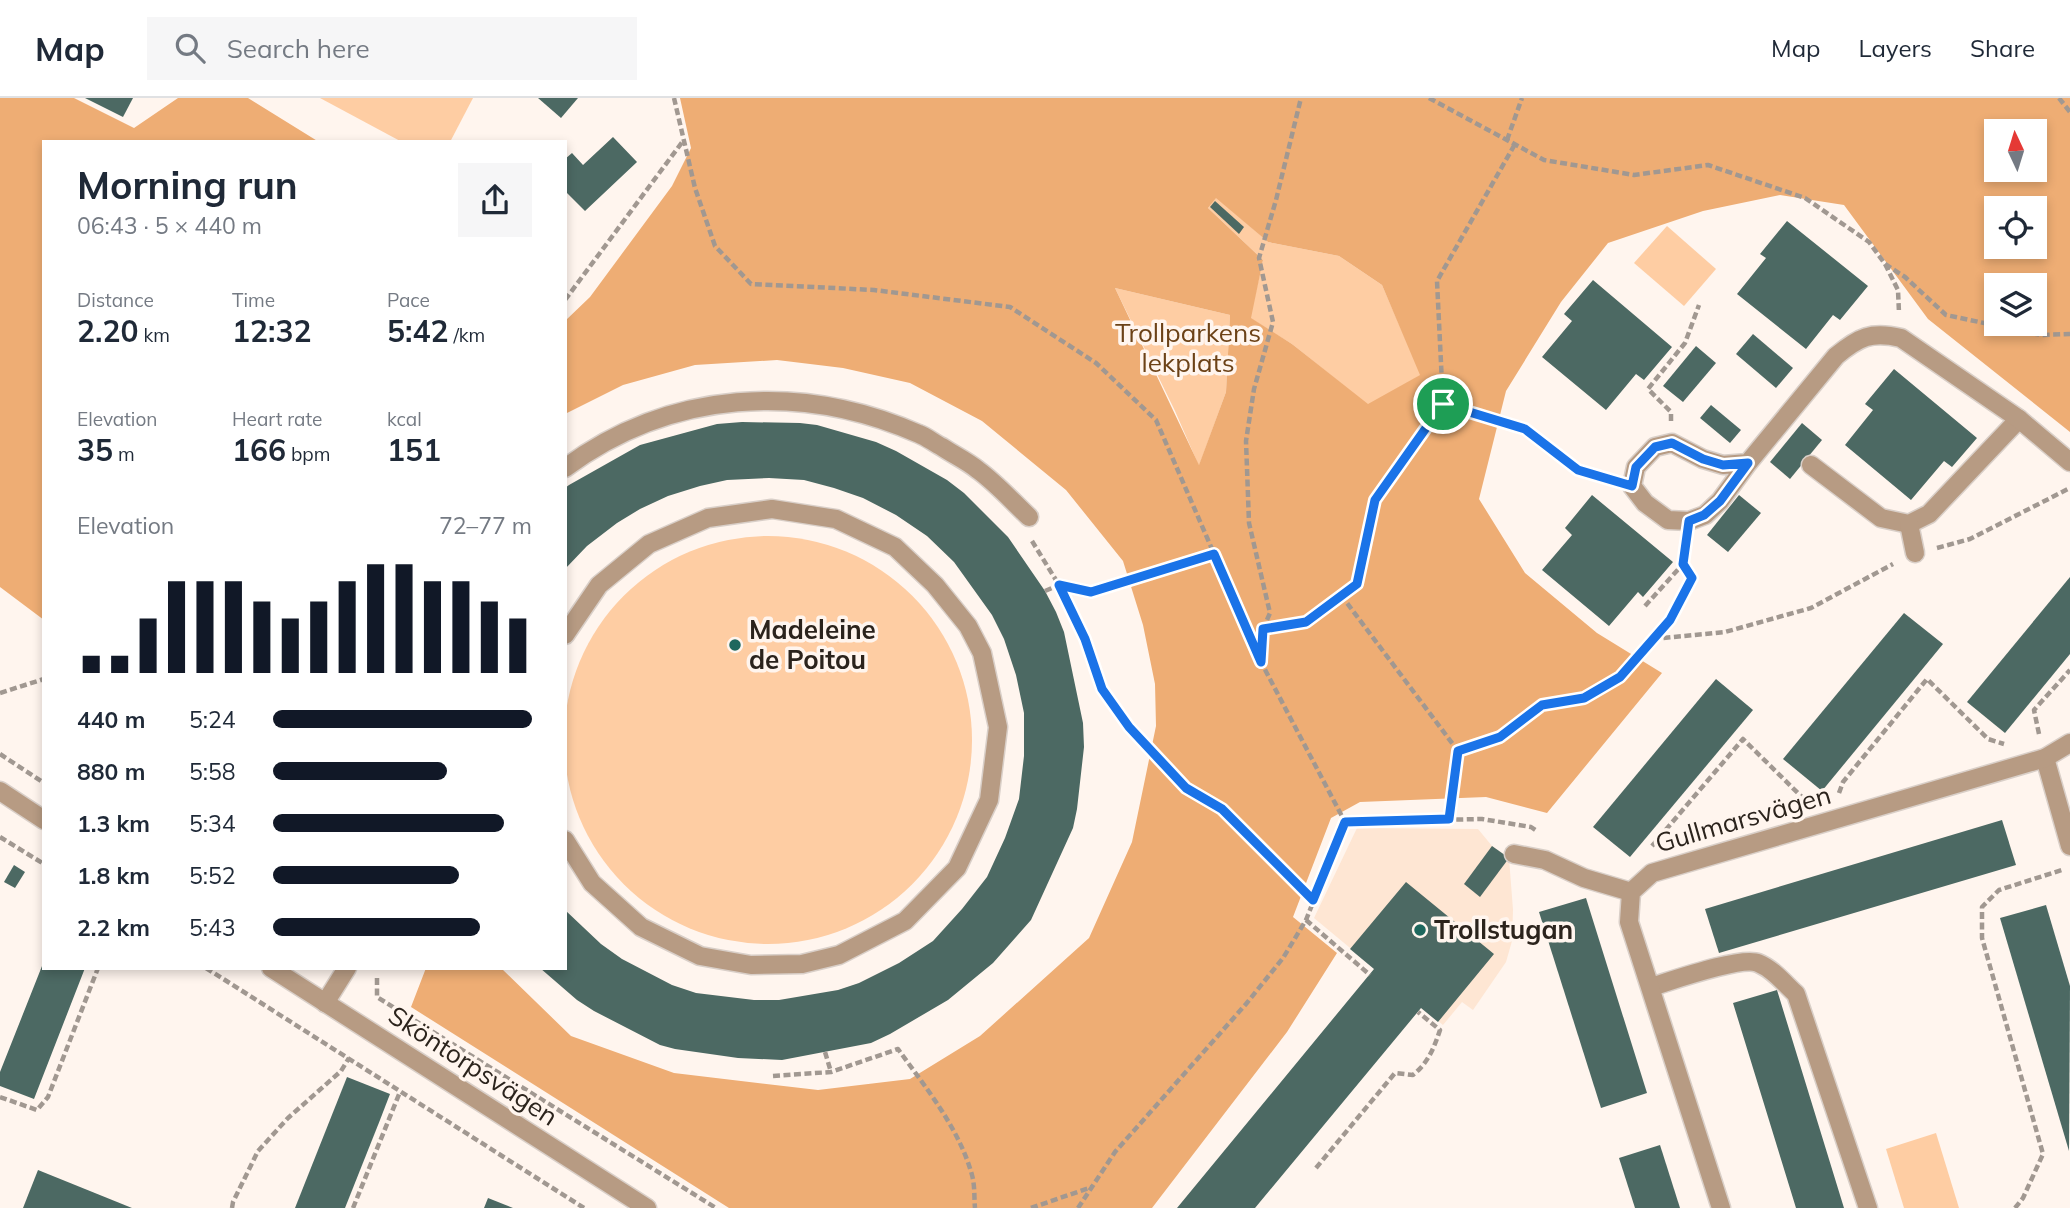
<!DOCTYPE html>
<meta charset="utf-8">
<style>
:root{--surface:#fff;--page:#f6f6f7;--text:#1f2937;--muted:#747a83;--line:#e0e1e3;--accent:#111827}
body{margin:0;font-family:Mulish,sans-serif;background:var(--page);color:var(--text);height:100vh;display:flex;flex-direction:column;font-size:26px;white-space:nowrap}
*{box-sizing:border-box;margin:0}
p{font-size:23px;color:var(--muted)}
.icon{flex:none;width:38px;height:38px;fill:none;stroke:currentColor;stroke-width:2;stroke-linecap:round;stroke-linejoin:round}
.map{position:relative;flex:1;overflow:hidden}
.drawer{position:absolute;left:42px;top:42px;width:525px;height:830px;display:flex;flex-direction:column;background:var(--surface);border-radius:0px;box-shadow:0 4px 10px #0003}
.drawer>*{flex:none}
.needle{width:46px;rotate:356deg}
.tools{position:absolute;left:1984px;top:21px;display:grid;gap:14px}
.tools a{display:grid;place-items:center;width:63px;height:63px;border-radius:0px;background:var(--surface);box-shadow:0 4px 10px #0003;font-size:35px}
.pin{position:absolute;display:grid;place-items:center;width:60px;height:60px;color:#fff;margin:-30px;border:4px solid #fff;border-radius:50%;box-shadow:0 2px 7px #0007}
.round{display:grid;place-items:center;flex:none;width:74px;height:74px;border-radius:0px;background:var(--page)}
.summary{display:flex;align-items:center;justify-content:space-between;height:119px;padding:0 35px}
h1{font-size:38px;font-weight:700;line-height:52px}
.metrics{display:grid;grid-template-columns:repeat(3,1fr);gap:10px;height:119px;padding:7px 35px}
.metrics div{display:grid;align-content:center}
.metrics b{font-size:30px;font-weight:700}
.metrics small{font-size:19px;font-weight:400}
.metrics p{font-size:19px}
.chart{height:196px;padding:14px 35px}
.chart p{display:flex;justify-content:space-between}
.chart svg{width:100%;height:126px;margin-top:7px;stroke:var(--accent);stroke-width:6}
ul{padding:0 35px;list-style:none;font-size:23px}
li{display:grid;grid-template-columns:112px 84px 1fr;align-items:center;height:52px}
li i{height:18px;border-radius:9px;background:var(--accent)}
header{display:flex;align-items:center;gap:42px;box-sizing:border-box;height:98px;padding:0 35px;background:var(--surface);border-bottom:2px solid var(--line)}
header strong{font-size:33px}
nav{display:flex;gap:38px;margin-inline-start:auto;font-size:24px}
.search{width:490px;height:63px;background:var(--page);display:flex;align-items:center;gap:18px;box-sizing:border-box;padding:0 24px;border-radius:0px;color:var(--muted);font-size:26px}
.map>svg:first-child{display:block}
.built{fill:#fee6d3}
.green{fill:#fecda3}
.forest{fill:#eead74;fill-rule:evenodd}
.building{fill:#4c6963}
.lines{fill:none;stroke-linecap:round;stroke-linejoin:round}
.service-casing{stroke:#d9cfc8;stroke-width:21}
.minor-casing{stroke:#d9cfc8;stroke-width:21}
.path{stroke:#a19891;stroke-width:4.5;stroke-dasharray:7 3.5;stroke-linecap:butt}
.service{stroke:#b79b83;stroke-width:18}
.minor{stroke:#b79b83;stroke-width:18}
.route-casing{stroke:#fff;stroke-width:14}
.route{stroke:#1a73e8;stroke-width:9}
.poi-dot{fill:#1e675d;stroke:#fff5ee;stroke-width:2.5}
.labels{text-anchor:middle;stroke-width:7;stroke-linejoin:round;paint-order:stroke}
.park-label{font-size:26px;fill:#6c4217;stroke:#fff5ee}
.poi-label{font-size:26px;font-weight:bold;fill:#2b231c;stroke:#fff5ee;text-anchor:start}
.street-label{font-size:26px;fill:#2b231c;stroke:#fff5ee}
</style>
<header>
<strong>Map</strong>
<div class="search"><svg class="icon" aria-label="search" viewBox="0 0 24 24"><circle cx="10" cy="10" r="6"/><path d="M15 15l6 6"/></svg>Search here</div>
<nav><a>Map</a><a>Layers</a><a>Share</a></nav>
</header>
<div class="map">
<svg width="2070" height="1110" viewBox="0 0 2070 1110">
<rect width="100%" height="100%" fill="#fff5ee"/>
<path class="built" d="M 1357,730 L 1478,731 L 1492,748 L 1509,760 L 1513,812 L 1512,843 L 1506,864 L 1473,912 L 1462,904 L 1443,927 L 1314,820 Z"/>
<g class="green">
<path d="M 320,0 L 473,0 L 450,44 L 402,44 Z"/>
<path d="M 1216,99 L 1268,144 L 1339,158 L 1382,187 L 1421,277 L 1368,307 L 1292,246 L 1250,220 L 1263,162 L 1208,110 Z"/>
<path d="M 1667,128 L 1716,171 L 1684,208 L 1634,165 Z"/>
<path d="M 1115,190 L 1230,217 L 1226,294 L 1199,368 L 1175,313 Z"/>
<circle cx="768" cy="642" r="204"/>
<path d="M 1936,1035 L 1959,1110 L 1904,1110 L 1886,1051 Z"/>
</g>
<g class="forest">
<path d="M 0,0 L 74,0 L 134,30 L 178,0 L 248,0 L 319,44 L 44,44 L 44,522 L 0,489 Z"/>
<path d="M 680,0 L 2070,0 L 2070,334 L 1928,221 L 1844,107 L 1780,97 L 1703,113 L 1608,145 L 1561,204 L 1506,293 L 1479,401 L 1525,475 L 1597,535 L 1662,575 L 1547,715 L 1486,699 L 1360,704 L 1331,720 L 1293,819 L 1337,855 L 1287,934 L 1152,1110 L 729,1110 L 411,909 L 426,870 L 501,870 L 571,938 L 674,975 L 818,992 L 910,981 L 980,938 L 1089,840 L 1132,744 L 1156,628 L 1155,586 L 1143,527 L 1123,463 L 1066,392 L 982,323 L 910,285 L 843,270 L 777,262 L 695,267 L 623,287 L 565,316 L 565,223 L 590,199 L 672,88 L 691,50 ZM 1997,33 L 2035,33 L 2035,72 L 1997,72 ZM 1216,100 L 1268,144 L 1339,158 L 1382,187 L 1420,277 L 1368,306 L 1292,246 L 1251,220 L 1263,162 L 1208,110 ZM 1997,110 L 2035,110 L 2035,149 L 1997,149 ZM 1997,187 L 2035,187 L 2035,226 L 1997,226 ZM 1115,190 L 1230,217 L 1226,294 L 1199,367 Z"/>
</g>
<g class="building">
<path d="M 85,0 L 133,0 L 123,19 Z"/>
<path d="M 538,0 L 578,0 L 561,20 Z"/>
<path d="M 613,39 L 637,64 L 585,113 L 565,93 L 565,61 L 572,55 L 583,67 Z"/>
<path d="M 1215,103 L 1244,129 L 1239,136 L 1210,109 Z"/>
<path d="M 1787,123 L 1868,188 L 1840,222 L 1833,217 L 1806,251 L 1737,196 L 1766,160 L 1760,156 Z"/>
<path d="M 1593,182 L 1672,249 L 1644,282 L 1636,276 L 1606,312 L 1542,259 L 1572,223 L 1564,216 Z"/>
<path d="M 1753,236 L 1793,270 L 1776,290 L 1736,256 Z"/>
<path d="M 1696,248 L 1716,265 L 1683,304 L 1663,288 Z"/>
<path d="M 1894,271 L 1977,340 L 1952,369 L 1944,363 L 1911,402 L 1845,347 L 1873,312 L 1865,306 Z"/>
<path d="M 1711,307 L 1741,332 L 1730,345 L 1700,320 Z"/>
<path d="M 742,324 L 800,325 L 817,327 L 876,344 L 896,353 L 947,382 L 964,395 L 1008,439 L 1045,493 L 1056,514 L 1064,534 L 1083,625 L 1084,649 L 1077,711 L 1073,730 L 1031,822 L 993,865 L 948,902 L 890,936 L 871,945 L 782,962 L 738,960 L 675,951 L 660,947 L 594,913 L 577,902 L 540,870 L 565,870 L 565,812 L 601,846 L 622,861 L 672,887 L 696,895 L 754,902 L 779,902 L 838,892 L 859,885 L 899,865 L 933,843 L 962,811 L 987,779 L 1005,740 L 1019,701 L 1024,658 L 1024,615 L 1016,577 L 1004,541 L 992,517 L 954,464 L 927,438 L 896,417 L 863,400 L 834,390 L 804,382 L 769,380 L 727,382 L 700,388 L 668,398 L 640,411 L 617,425 L 587,448 L 565,471 L 565,390 L 569,387 L 640,347 L 717,326 Z"/>
<path d="M 1802,325 L 1822,342 L 1790,381 L 1770,364 Z"/>
<path d="M 1592,397 L 1673,464 L 1643,499 L 1638,494 L 1609,528 L 1542,472 L 1572,437 L 1565,430 Z"/>
<path d="M 1739,397 L 1761,415 L 1728,454 L 1707,437 Z"/>
<path d="M 2070,479 L 2070,556 L 2005,635 L 1967,604 Z"/>
<path d="M 1904,515 L 1943,546 L 1822,693 L 1783,661 Z"/>
<path d="M 1716,581 L 1753,612 L 1630,759 L 1593,729 Z"/>
<path d="M 2002,722 L 2016,767 L 1719,855 L 1705,811 Z"/>
<path d="M 1492,748 L 1509,760 L 1480,799 L 1464,786 Z"/>
<path d="M 14,767 L 25,774 L 15,790 L 4,784 Z"/>
<path d="M 1406,784 L 1494,856 L 1438,924 L 1421,910 L 1255,1110 L 1177,1110 L 1374,871 L 1350,851 Z"/>
<path d="M 1586,800 L 1647,995 L 1601,1010 L 1539,814 Z"/>
<path d="M 2046,807 L 2070,888 L 2069,1053 L 2000,820 Z"/>
<path d="M 44,863 L 44,870 L 85,870 L 34,1001 L 0,988 L 0,974 Z"/>
<path d="M 1777,892 L 1844,1110 L 1796,1110 L 1745,944 L 1733,905 Z"/>
<path d="M 347,979 L 390,996 L 380,1022 L 345,1110 L 295,1110 Z"/>
<path d="M 1660,1047 L 1680,1110 L 1635,1110 L 1619,1060 Z"/>
<path d="M 38,1072 L 132,1110 L 23,1110 Z"/>
<path d="M 488,1100 L 513,1110 L 484,1110 Z"/>
</g>
<g class="lines">
<defs>
<g id="service">
<path d="M 1811,367 L 1881,420 L 1909,426 L 1929,416 L 2019,321"/>
<path d="M 565,370 C 670,292 801,284 919,336 C 927,339 934,345 942,349 C 954,357 967,363 978,372 C 996,385 1012,403 1029,419"/>
<path d="M 1909,426 L 1915,455"/>
<path d="M 565,537 L 599,487 L 649,446 L 708,420 L 772,411 L 836,421 L 895,449 L 935,487 L 968,528 L 982,555 L 998,629 L 989,702 L 957,770 L 905,823 L 839,857 L 802,866 L 751,867 L 700,858 L 641,829 L 592,785 L 565,742"/>
<path d="M 1514,756 L 1545,762 L 1584,780 L 1631,794"/>
<path d="M 1651,889 C 1671,883 1741,858 1758,865 C 1773,871 1784,885 1796,896 L 1868,1110"/>
</g>
<g id="minor">
<path d="M 1748,365 L 1723,367 L 1703,361 L 1672,345 L 1655,349 L 1636,369 L 1632,388 L 1645,405 L 1668,422 L 1689,423 L 1705,417 L 1720,403 L 1748,365 L 1836,258 C 1859,239 1871,233 1901,240 L 2019,321 L 2070,364"/>
<path d="M 2045,660 L 2070,748"/>
<path d="M 0,693 L 44,722"/>
<path d="M 271,870 L 647,1110"/>
<path d="M 325,905 L 347,870"/>
<path d="M 1721,1110 L 1629,824 L 1631,794 L 1652,775 L 2045,660 L 2070,645"/>
</g>
</defs>
<use href="#service" class="service-casing"/>
<use href="#minor" class="minor-casing"/>
<g class="path">
<path d="M 674,0 L 695,90 L 715,148 L 751,186 L 874,192 L 1010,209 L 1096,265 L 1156,322 L 1261,564 L 1345,724 L 1482,721 L 1531,729 L 1537,733"/>
<path d="M 1429,0 L 1544,62 L 1634,77 L 1708,67 L 1805,100 L 1869,144 L 1885,166 L 1898,192 L 1899,215"/>
<path d="M 2059,0 L 2070,14"/>
<path d="M 1507,42 L 1522,0"/>
<path d="M 1885,166 L 1905,179 L 1946,217 L 2041,237 L 2070,236"/>
<path d="M 565,202 L 683,43"/>
<path d="M 1443,306 L 1437,183 L 1515,46"/>
<path d="M 1671,323 L 1671,314 L 1648,291 L 1685,245 L 1699,207"/>
<path d="M 1032,443 L 1059,487 L 1085,541 L 1102,591 L 1129,629 L 1186,690 L 1222,711 L 1313,802"/>
<path d="M 1937,450 L 1970,441 L 2070,390"/>
<path d="M 1045,493 L 1059,487 L 1091,494 L 1214,456"/>
<path d="M 1341,497 L 1458,653"/>
<path d="M 1645,508 L 1683,466 L 1685,448"/>
<path d="M 1263,531 L 1305,525 L 1357,486 L 1375,402 L 1443,306 L 1525,331 L 1578,372 L 1608,381"/>
<path d="M 1653,541 L 1725,534 L 1811,510 L 1893,466"/>
<path d="M 1261,563 L 1263,531 L 1270,515 L 1249,425 L 1246,343 L 1254,291 L 1273,224 L 1259,160 L 1276,102 L 1301,0"/>
<path d="M 0,595 L 44,581"/>
<path d="M 2039,636 L 2034,612 L 2070,572"/>
<path d="M 0,656 L 44,685"/>
<path d="M 1839,695 L 1843,684 L 1927,581 L 1988,641 L 2004,646"/>
<path d="M 1449,721 L 1458,653 L 1500,639 L 1542,607 L 1584,600 L 1621,579 L 1670,522 L 1692,480 L 1683,466"/>
<path d="M 0,739 L 44,766"/>
<path d="M 1652,748 L 1743,641 L 1806,703"/>
<path d="M 1306,822 L 1370,877"/>
<path d="M 206,870 L 584,1110"/>
<path d="M 377,880 L 377,899 L 716,1110"/>
<path d="M 825,954 L 831,974"/>
<path d="M 773,978 L 831,974 L 898,951 C 926,990 959,1030 972,1077 C 975,1088 974,1099 975,1110"/>
<path d="M 0,999 L 37,1012 L 48,999 L 98,870"/>
<path d="M 1316,1070 L 1395,975 L 1413,977 C 1428,965 1434,950 1440,932 L 1418,914"/>
<path d="M 232,1110 L 233,1104 L 258,1053 L 288,1020 L 341,973 L 349,960"/>
<path d="M 353,1110 L 400,994"/>
<path d="M 1031,1110 L 1092,1089"/>
<path d="M 1078,1110 L 1115,1054 L 1246,906 L 1283,860 L 1306,822 L 1345,724"/>
<path d="M 2015,1110 L 2023,1100 L 2043,1056 L 1982,840 L 1982,809 L 1999,792 L 2062,772"/>
</g>
<use href="#service" class="service"/>
<use href="#minor" class="minor"/>
</g>
<g class="lines">
<defs>
<path id="route" d="M 1443,306 L 1525,331 L 1578,372 L 1632,388 L 1636,369 L 1655,349 L 1672,345 L 1703,361 L 1723,367 L 1748,365 L 1720,403 L 1704,417 L 1689,423 L 1683,466 L 1692,480 L 1670,522 L 1620,579 L 1584,600 L 1542,607 L 1500,639 L 1458,653 L 1449,721 L 1345,724 L 1313,802 L 1222,711 L 1186,690 L 1129,629 L 1102,591 L 1085,541 L 1059,487 L 1091,494 L 1214,456 L 1261,564 L 1263,531 L 1306,524 L 1357,486 L 1375,402 Z"/>
</defs>
<use href="#route" class="route-casing"/>
<use href="#route" class="route"/>
</g>
<g class="poi-dot">
<circle cx="735" cy="547" r="7"/>
<circle cx="1420" cy="832" r="7"/>
</g>
<g class="labels">
<g class="park-label">
<text x="1188" y="244">Trollparkens<tspan x="1188" dy="30">lekplats</tspan></text>
</g>
<g class="poi-label">
<text x="749" y="541">Madeleine<tspan x="749" dy="30">de Poitou</tspan></text>
<text x="1434" y="841">Trollstugan</text>
</g>
<g class="street-label">
<text transform="translate(1743 721) rotate(-16)" y="9">Gullmarsvägen</text>
<text transform="translate(473 968) rotate(33)" y="9">Sköntorpsvägen</text>
</g>
</g>
</svg>
<div class="tools">
<a><svg class="needle" viewBox="-14 -14 28 28"><path d="M0-13l5 13h-10z" fill="#e53935"/><path d="M0 13l5-13h-10z" fill="#747a83"/></svg></a>
<a><svg class="icon" aria-label="locate" viewBox="0 0 24 24"><circle cx="12" cy="12" r="6"/><path d="M12 2v4M12 18v4M2 12h4M18 12h4"/></svg></a>
<a><svg class="icon" aria-label="layers" viewBox="0 0 24 24"><path d="M12 4l9 5-9 5-9-5zM3 14l9 5 9-5"/></svg></a>
</div>
<div class="pin" style="left:1443px;top:306px;background:#1e9e55"><svg class="icon" aria-label="arrive" viewBox="0 0 24 24"><path d="M6 21V4h12l-3 4 3 4H6"/></svg></div>
<section class="drawer">
<div class="summary"><div><h1>Morning run</h1><p>06:43 · 5 × 440 m</p></div><a class="round"><svg class="icon" aria-label="share" viewBox="0 0 24 24"><path d="M12 15V3M7 8l5-5 5 5M5 13v7h14v-7"/></svg></a></div>
<div class="metrics">
<div><p>Distance</p><b>2.20<small> km</small></b></div>
<div><p>Time</p><b>12:32</b></div>
<div><p>Pace</p><b>5:42<small> /km</small></b></div>
</div>
<div class="metrics">
<div><p>Elevation</p><b>35<small> m</small></b></div>
<div><p>Heart rate</p><b>166<small> bpm</small></b></div>
<div><p>kcal</p><b>151</b></div>
</div>
<div class="chart"><p><span>Elevation</span>72–77 m</p>
<svg viewBox="0 0 160 44" preserveAspectRatio="none"><path d="M5 44V38M15 44V38M25 44V25M35 44V12M45 44V12M55 44V12M65 44V19M75 44V25M85 44V19M95 44V12M105 44V6M115 44V6M125 44V12M135 44V12M145 44V19M155 44V25"/></svg>
</div>
<ul>
<li><b>440 m</b>5:24<i style="width:100%"></i></li>
<li><b>880 m</b>5:58<i style="width:67%"></i></li>
<li><b>1.3 km</b>5:34<i style="width:89%"></i></li>
<li><b>1.8 km</b>5:52<i style="width:72%"></i></li>
<li><b>2.2 km</b>5:43<i style="width:80%"></i></li>
</ul>
</section>
</div>
